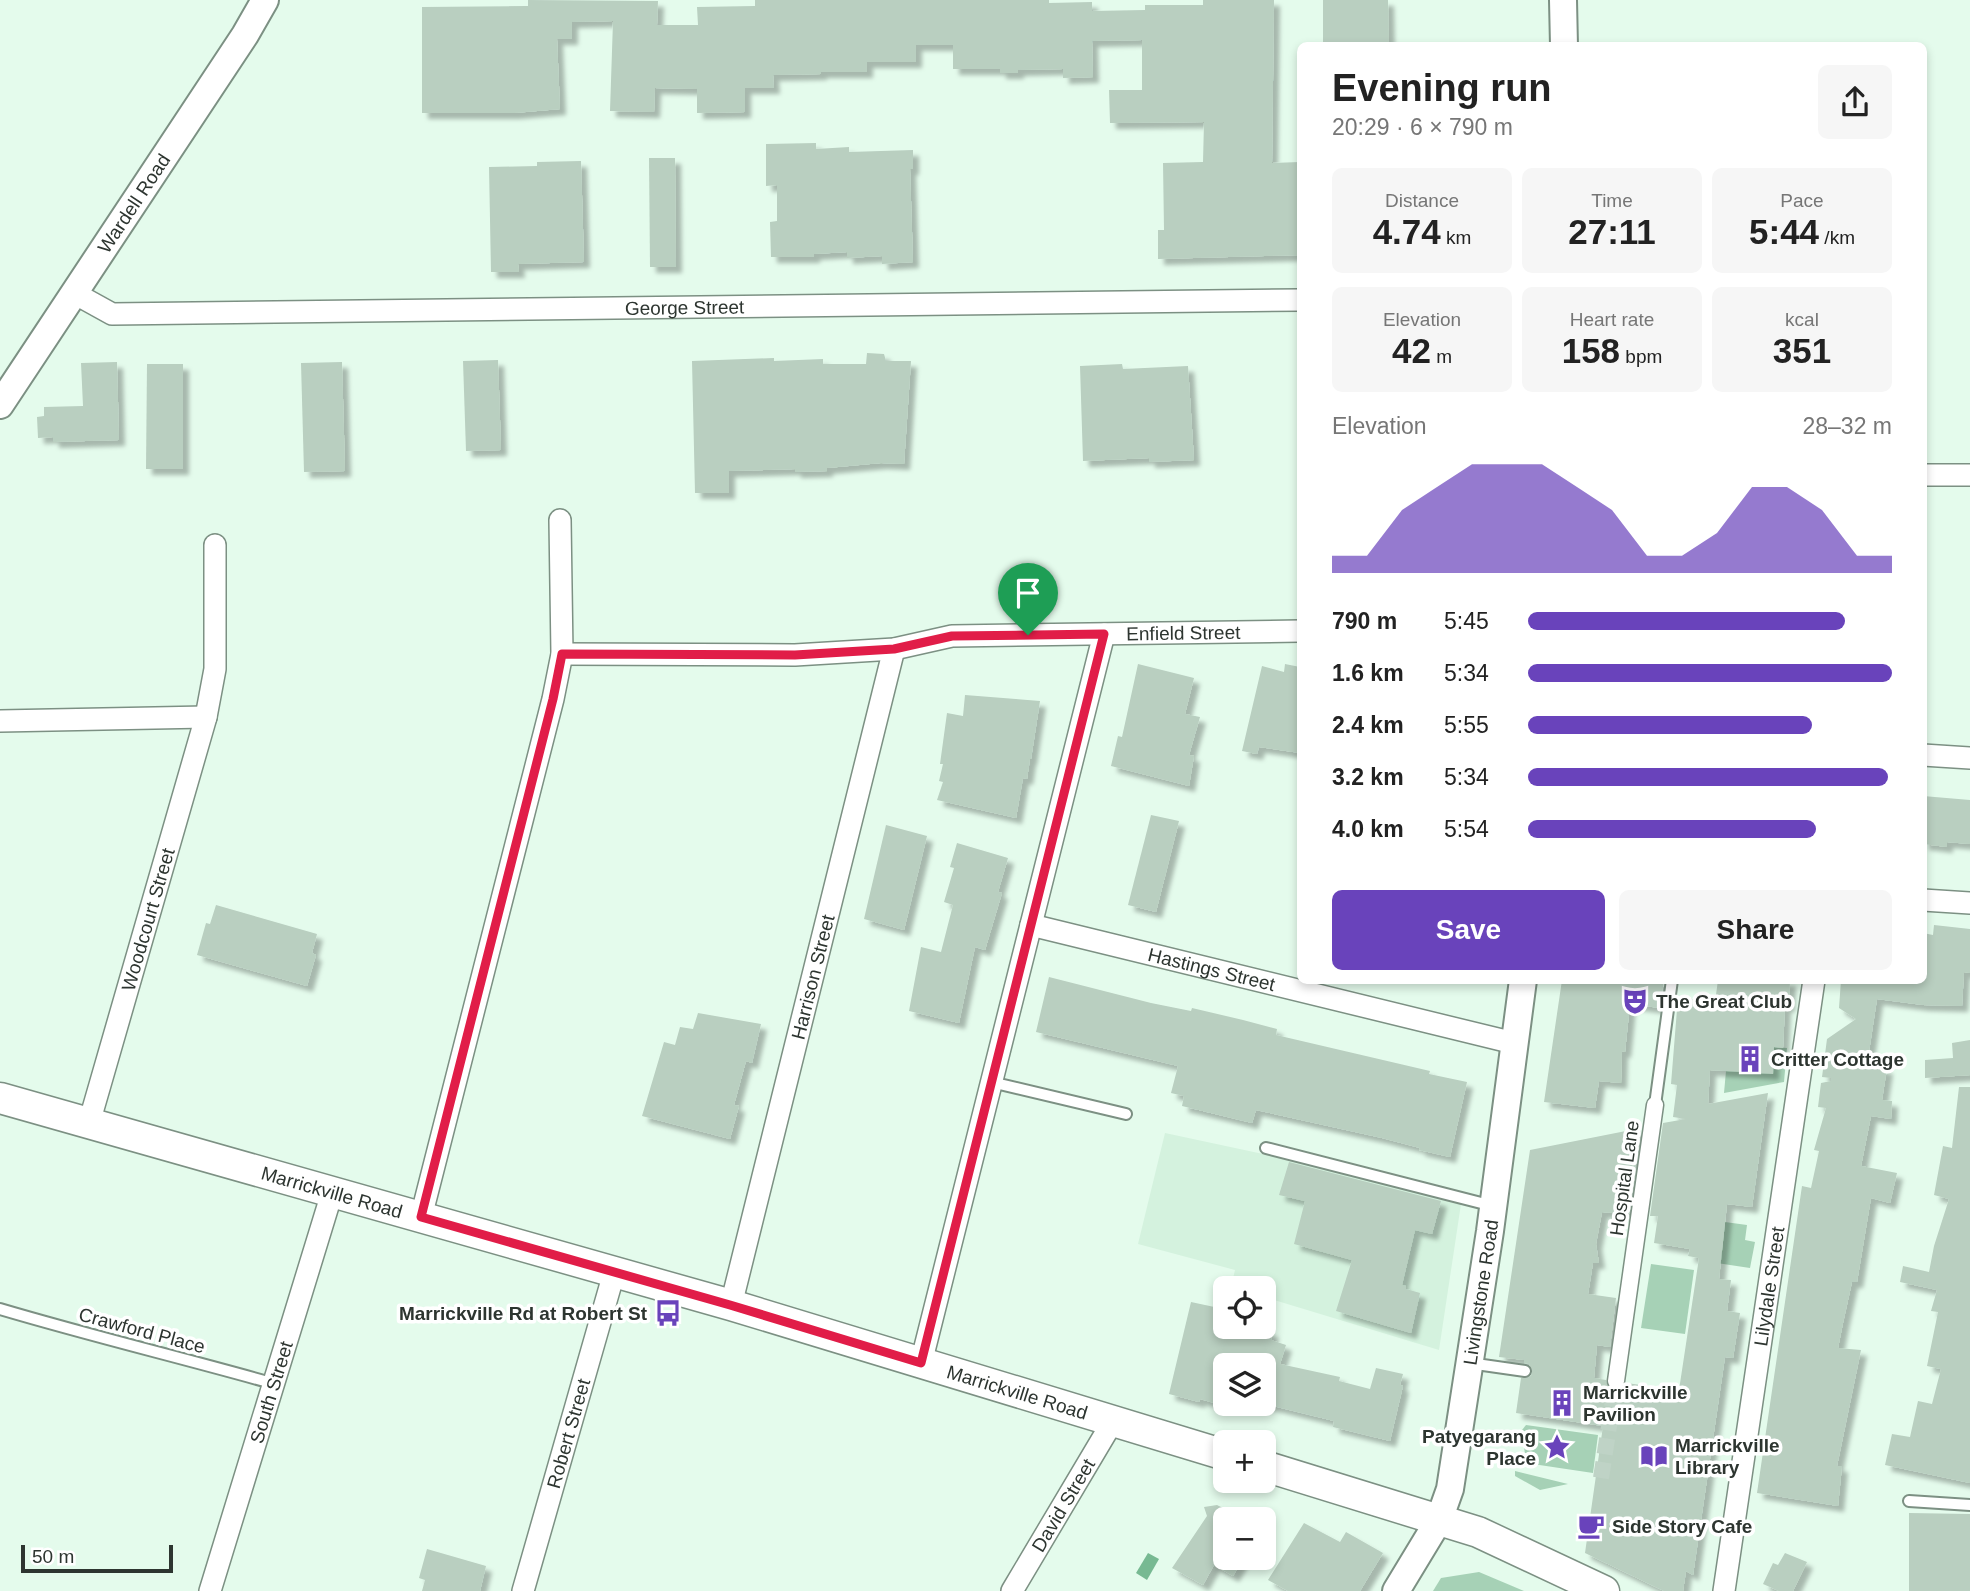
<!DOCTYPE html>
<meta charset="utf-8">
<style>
:root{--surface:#fff;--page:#f6f6f6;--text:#222;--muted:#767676;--accent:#6943bb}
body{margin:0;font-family:Helvetica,sans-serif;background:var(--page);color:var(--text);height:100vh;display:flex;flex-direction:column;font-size:26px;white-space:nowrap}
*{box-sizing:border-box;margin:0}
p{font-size:23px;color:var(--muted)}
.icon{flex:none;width:38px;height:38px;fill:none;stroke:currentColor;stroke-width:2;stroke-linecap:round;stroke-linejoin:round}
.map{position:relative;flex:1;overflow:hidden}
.side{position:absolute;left:1297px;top:42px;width:630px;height:942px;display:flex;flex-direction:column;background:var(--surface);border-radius:10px;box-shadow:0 4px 10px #0003}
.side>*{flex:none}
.controls{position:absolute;left:1213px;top:1276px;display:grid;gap:14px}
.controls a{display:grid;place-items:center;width:63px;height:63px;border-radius:10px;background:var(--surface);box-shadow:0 4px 10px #0003;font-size:35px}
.scale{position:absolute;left:21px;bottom:18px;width:152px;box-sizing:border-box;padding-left:7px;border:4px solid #2d3530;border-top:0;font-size:19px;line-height:24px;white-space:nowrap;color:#2d3530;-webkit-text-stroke:5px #fff;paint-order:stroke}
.pin{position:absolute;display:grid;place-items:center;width:60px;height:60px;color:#fff;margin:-72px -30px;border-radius:50% 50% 50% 0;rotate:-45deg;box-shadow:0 0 7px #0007}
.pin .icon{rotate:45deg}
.round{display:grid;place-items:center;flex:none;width:74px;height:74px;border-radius:10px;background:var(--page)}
.summary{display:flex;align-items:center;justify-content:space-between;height:119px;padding:0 35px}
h1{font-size:38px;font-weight:700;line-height:52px}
.stats{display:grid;grid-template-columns:repeat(3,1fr);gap:10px;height:119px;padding:7px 35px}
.stats div{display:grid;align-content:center;border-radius:10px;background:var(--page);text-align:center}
.stats b{font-size:35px;font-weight:700}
.stats small{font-size:19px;font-weight:400}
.stats p{font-size:19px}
.chart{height:196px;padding:14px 35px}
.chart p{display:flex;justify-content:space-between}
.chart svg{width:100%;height:126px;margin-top:7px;fill:var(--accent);opacity:.7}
.primary-button{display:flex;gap:14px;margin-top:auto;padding:14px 35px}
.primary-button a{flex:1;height:80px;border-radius:10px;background:var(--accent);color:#fff;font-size:28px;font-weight:700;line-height:80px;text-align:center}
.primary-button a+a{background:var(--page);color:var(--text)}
ul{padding:0 35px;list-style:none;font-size:23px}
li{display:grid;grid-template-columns:112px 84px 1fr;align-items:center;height:52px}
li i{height:18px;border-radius:9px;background:var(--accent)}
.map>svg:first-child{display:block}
.built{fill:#d4f2de}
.green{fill:#a6d1b6}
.water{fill:#77b992}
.building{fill:#b9cfc0;filter:url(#shadow)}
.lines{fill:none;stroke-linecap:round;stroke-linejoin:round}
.pedestrian-tunnel{stroke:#bfd3c6;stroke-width:16;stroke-dasharray:16 8;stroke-linecap:butt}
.service-casing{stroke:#7c9083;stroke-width:14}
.pedestrian-casing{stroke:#7c9083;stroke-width:19}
.minor-casing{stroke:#7c9083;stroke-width:24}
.tertiary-casing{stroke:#7c9083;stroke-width:30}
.secondary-casing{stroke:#7c9083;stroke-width:33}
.service{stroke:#fff;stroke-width:10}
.pedestrian{stroke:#fff;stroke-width:16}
.minor{stroke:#fff;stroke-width:21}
.tertiary{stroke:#fff;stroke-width:26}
.secondary{stroke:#fff;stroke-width:30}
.route-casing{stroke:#fff;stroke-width:14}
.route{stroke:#e11d48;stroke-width:9}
.labels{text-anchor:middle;stroke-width:7;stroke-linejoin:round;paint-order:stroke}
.street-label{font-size:19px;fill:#2d3530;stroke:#fff}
.poi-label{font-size:19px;font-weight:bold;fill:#2d3530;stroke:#fff;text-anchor:start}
</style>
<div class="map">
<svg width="1970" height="1591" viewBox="0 0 1970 1591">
<defs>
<filter id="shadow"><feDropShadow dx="6" dy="6" stdDeviation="2" flood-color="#0004"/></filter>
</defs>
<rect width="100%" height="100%" fill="#e4fbec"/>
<path class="built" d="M 1165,1133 L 1263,1154 L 1461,1204 L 1439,1350 L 1264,1297 L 1264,1288 L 1231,1287 L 1235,1270 L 1138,1244 Z"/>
<g class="green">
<path d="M 1774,1047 L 1787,1048 L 1784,1082 L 1724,1093 L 1726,1071 Z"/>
<path d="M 1725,1222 L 1747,1225 L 1745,1240 L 1755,1242 L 1750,1268 L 1710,1262 L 1722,1251 Z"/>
<path d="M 1651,1264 L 1694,1270 L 1685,1334 L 1641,1328 Z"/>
<path d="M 1526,1425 L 1598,1435 L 1593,1473 L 1526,1463 L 1522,1430 Z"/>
<path d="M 1515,1471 L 1568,1484 L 1540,1490 L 1515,1476 Z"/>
<path d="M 1479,1572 L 1524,1591 L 1433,1591 L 1441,1578 Z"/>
</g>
<path class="water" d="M 1148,1553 L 1159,1559 L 1147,1580 L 1136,1573 Z"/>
<g class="building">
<path d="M 528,0 L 658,1 L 657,25 L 698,25 L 697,7 L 755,6 L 755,0 L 1049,0 L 1049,3 L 1092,2 L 1092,11 L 1145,10 L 1145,5 L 1203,5 L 1203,0 L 1274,0 L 1272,163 L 1300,162 L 1300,255 L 1158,259 L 1158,230 L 1164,230 L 1163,163 L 1203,162 L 1204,122 L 1110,123 L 1109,90 L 1142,90 L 1142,40 L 1092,41 L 1093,77 L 1063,78 L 1063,69 L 1018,70 L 1018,73 L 1000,73 L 1000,69 L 953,69 L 953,45 L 916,45 L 916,62 L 867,62 L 867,72 L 821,72 L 821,74 L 773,75 L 774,88 L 745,88 L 745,112 L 697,113 L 697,89 L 655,88 L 654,112 L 610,111 L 613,21 L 572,22 L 572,39 L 557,39 L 560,109 L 514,113 L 422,113 L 422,7 L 528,6 Z"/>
<path d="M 1323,0 L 1388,0 L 1389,46 L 1323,46 Z"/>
<path d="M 816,143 L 816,149 L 849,147 L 849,152 L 913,150 L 913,169 L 910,169 L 913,262 L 882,264 L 882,256 L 847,258 L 847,252 L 814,254 L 814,257 L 771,257 L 770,222 L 777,221 L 777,185 L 766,186 L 766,144 Z"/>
<path d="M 649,158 L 675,158 L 676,267 L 650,267 Z"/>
<path d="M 581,161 L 584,262 L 518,264 L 519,272 L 491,272 L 489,167 L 537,166 L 537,162 Z"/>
<path d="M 867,353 L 884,354 L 886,361 L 911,361 L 904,464 L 881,463 L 827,468 L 827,471 L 795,472 L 795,469 L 729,471 L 729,493 L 695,493 L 692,361 L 774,358 L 774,361 L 823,359 L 823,364 L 866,364 Z"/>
<path d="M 498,360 L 501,450 L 466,451 L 463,361 Z"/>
<path d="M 117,362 L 119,440 L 53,442 L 53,437 L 38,438 L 37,417 L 44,416 L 44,407 L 83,406 L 81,363 Z"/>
<path d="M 342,362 L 345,471 L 304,472 L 301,363 Z"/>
<path d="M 147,364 L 183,364 L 183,469 L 146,469 Z"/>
<path d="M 1122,364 L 1123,369 L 1188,366 L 1194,460 L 1149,462 L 1149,458 L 1083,461 L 1080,366 Z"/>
<path d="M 1138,664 L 1194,678 L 1185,714 L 1200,717 L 1189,755 L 1194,756 L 1189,786 L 1111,766 L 1118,736 L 1122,737 Z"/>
<path d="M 1285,664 L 1300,667 L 1300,753 L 1259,747 L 1257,754 L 1242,751 L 1262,666 L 1284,672 Z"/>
<path d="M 965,695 L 1040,701 L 1031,759 L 1030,759 L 1027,779 L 1023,778 L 1016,818 L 937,800 L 943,782 L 939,781 L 943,764 L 940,764 L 947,713 L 963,716 Z"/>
<path d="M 1923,796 L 1970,800 L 1970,844 L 1947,842 L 1947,847 L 1923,844 Z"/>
<path d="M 1151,815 L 1179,821 L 1156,912 L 1128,905 Z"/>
<path d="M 886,825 L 927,836 L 904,930 L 864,919 Z"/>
<path d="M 957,843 L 1008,858 L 998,892 L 1002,893 L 985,950 L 975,947 L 959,1023 L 909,1011 L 921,947 L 941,952 L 953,905 L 944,902 L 954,868 L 950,867 Z"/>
<path d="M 216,905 L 317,934 L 312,953 L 316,955 L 307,986 L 197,955 L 206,923 L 210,924 Z"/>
<path d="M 1934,925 L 1970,929 L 1970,973 L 1964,972 L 1962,1006 L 1923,1005 L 1877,999 L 1867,1065 L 1887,1068 L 1882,1100 L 1892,1101 L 1891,1119 L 1871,1116 L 1861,1166 L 1897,1173 L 1890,1203 L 1871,1198 L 1857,1282 L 1852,1282 L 1843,1323 L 1838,1348 L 1861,1350 L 1837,1466 L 1842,1466 L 1838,1506 L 1757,1493 L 1802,1186 L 1811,1188 L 1819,1151 L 1814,1150 L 1826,1108 L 1818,1107 L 1821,1083 L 1831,1081 L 1831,1078 L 1822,1077 L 1827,1039 L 1856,1019 L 1839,1008 L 1841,980 L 1923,980 L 1923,933 L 1933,935 Z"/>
<path d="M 1049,977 L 1151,1003 L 1191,1011 L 1192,1008 L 1243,1020 L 1277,1029 L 1276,1035 L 1430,1071 L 1429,1074 L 1467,1082 L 1450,1157 L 1419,1150 L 1420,1148 L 1382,1138 L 1256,1110 L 1252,1123 L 1182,1106 L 1184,1096 L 1171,1093 L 1178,1066 L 1036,1032 Z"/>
<path d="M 1562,980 L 1664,980 L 1660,1008 L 1630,1004 L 1625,1052 L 1622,1051 L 1621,1083 L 1599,1081 L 1595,1108 L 1544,1102 Z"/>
<path d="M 1718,980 L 1790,980 L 1789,1006 L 1785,1006 L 1783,1048 L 1774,1047 L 1773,1074 L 1710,1070 L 1708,1104 L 1768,1093 L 1752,1207 L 1727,1204 L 1719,1279 L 1731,1280 L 1727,1311 L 1740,1313 L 1733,1358 L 1725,1357 L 1693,1575 L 1686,1571 L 1683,1591 L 1664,1591 L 1585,1553 L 1603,1426 L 1516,1413 L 1521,1378 L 1531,1376 L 1532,1369 L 1529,1364 L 1524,1363 L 1524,1360 L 1499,1357 L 1530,1150 L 1641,1128 L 1629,1214 L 1602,1212 L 1596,1244 L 1599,1263 L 1593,1263 L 1588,1294 L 1616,1298 L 1610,1347 L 1597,1345 L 1594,1378 L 1606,1380 L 1609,1389 L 1615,1391 L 1624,1388 L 1626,1383 L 1679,1390 L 1699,1258 L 1688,1256 L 1690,1249 L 1654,1243 L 1658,1216 L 1650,1216 L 1663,1123 L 1686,1119 L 1673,1117 L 1677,1085 L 1671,1084 L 1678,997 L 1715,1002 Z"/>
<path d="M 698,1013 L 761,1024 L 752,1063 L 746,1061 L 734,1105 L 739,1106 L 730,1139 L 642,1116 L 664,1042 L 675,1045 L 680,1027 L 693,1029 Z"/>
<path d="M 1970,1040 L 1970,1075 L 1925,1078 L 1925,1060 L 1953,1058 L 1952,1043 Z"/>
<path d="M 1959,1087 L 1970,1087 L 1970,1483 L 1885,1465 L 1892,1434 L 1910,1437 L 1918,1401 L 1932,1404 L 1941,1369 L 1927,1366 L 1938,1312 L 1931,1311 L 1937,1290 L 1900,1282 L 1903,1266 L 1929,1272 L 1934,1246 L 1949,1199 L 1934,1195 L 1943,1146 L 1952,1148 Z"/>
<path d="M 1289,1162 L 1441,1201 L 1432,1234 L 1415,1230 L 1402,1285 L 1406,1286 L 1406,1289 L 1420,1293 L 1411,1333 L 1336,1311 L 1352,1260 L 1294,1244 L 1305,1201 L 1279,1195 Z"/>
<path d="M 1191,1302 L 1219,1308 L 1215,1326 L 1254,1326 L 1273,1332 L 1271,1340 L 1286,1345 L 1280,1364 L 1340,1377 L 1339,1381 L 1370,1389 L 1376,1368 L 1403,1374 L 1400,1385 L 1403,1386 L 1390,1441 L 1333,1427 L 1334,1421 L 1269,1405 L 1264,1406 L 1264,1365 L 1225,1365 L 1225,1406 L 1200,1399 L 1199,1402 L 1169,1394 Z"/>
<path d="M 1217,1505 L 1223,1508 L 1225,1514 L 1225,1558 L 1244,1558 L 1233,1576 L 1214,1565 L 1203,1585 L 1172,1568 L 1207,1516 L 1204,1507 Z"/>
<path d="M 1909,1513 L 1970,1514 L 1970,1591 L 1909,1591 Z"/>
<path d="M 1304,1523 L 1340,1542 L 1346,1532 L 1383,1553 L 1360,1591 L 1288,1591 L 1268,1580 Z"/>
<path d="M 427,1549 L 486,1566 L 480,1591 L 422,1591 L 425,1580 L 419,1578 Z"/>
<path d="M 1785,1553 L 1807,1562 L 1793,1591 L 1779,1591 L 1763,1584 L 1773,1563 L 1778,1565 Z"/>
</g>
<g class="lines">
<path class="pedestrian-tunnel" d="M 1601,1478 L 1616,1381"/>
<defs>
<g id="service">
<path d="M 991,1082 L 1126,1114"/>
<path d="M 1655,1105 L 1672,980"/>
<path d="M 1266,1148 L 1493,1206"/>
<path d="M 0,1309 C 91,1336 183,1358 275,1384"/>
<path d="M 1469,1363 L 1525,1371"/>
<path d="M 1909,1501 L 1970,1505"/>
</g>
<path id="pedestrian" d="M 1616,1381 L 1655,1105"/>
<g id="minor">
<path id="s1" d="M 74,293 L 112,314 L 1300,300"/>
<path d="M 1923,475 L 1970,475"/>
<path id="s2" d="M 562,654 L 795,655 L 894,649 L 952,636 L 1300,631"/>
<path d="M 0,721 L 206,717"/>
<path d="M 1923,755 L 1970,758"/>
<path d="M 1923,900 L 1970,903"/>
<path id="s3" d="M 1031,925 L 1514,1043"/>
<path id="s4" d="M 89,1123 L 206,717 L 215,669 L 215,545"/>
<path d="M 421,1217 L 553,699 L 562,654 L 560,520"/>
<path id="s5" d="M 731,1305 L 894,649"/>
<path d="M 921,1363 L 1104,634"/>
<path id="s6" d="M 210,1591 L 332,1193"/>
<path id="s7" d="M 523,1591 L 614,1273"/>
<path id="s8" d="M 1012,1591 L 1113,1421"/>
<path id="s9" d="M 1724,1591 L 1814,980"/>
</g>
<g id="tertiary">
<path d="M 1563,0 L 1564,46"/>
<path id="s10" d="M 0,405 L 245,35 L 265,0"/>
<path id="s11" d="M 1396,1591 L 1439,1520 L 1450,1489 L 1490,1231 L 1523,980"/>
</g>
<g id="secondary">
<path id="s12" d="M 0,1098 L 731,1305 L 1225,1455"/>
<path d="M 1264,1466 L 1478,1532 L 1604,1591"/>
</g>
</defs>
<use href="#service" class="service-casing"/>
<use href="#pedestrian" class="pedestrian-casing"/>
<use href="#minor" class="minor-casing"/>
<use href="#tertiary" class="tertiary-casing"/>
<use href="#secondary" class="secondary-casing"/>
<use href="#service" class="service"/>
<use href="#pedestrian" class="pedestrian"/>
<use href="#minor" class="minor"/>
<use href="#tertiary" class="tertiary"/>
<use href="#secondary" class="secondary"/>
</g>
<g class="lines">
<defs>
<path id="route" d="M 1104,634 L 921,1363 L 730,1305 L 421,1217 L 553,699 L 562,654 L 795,655 L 894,649 L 952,636 Z"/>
</defs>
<use href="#route" class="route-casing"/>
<use href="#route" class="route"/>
</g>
<defs>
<symbol id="theatre-bare" viewBox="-9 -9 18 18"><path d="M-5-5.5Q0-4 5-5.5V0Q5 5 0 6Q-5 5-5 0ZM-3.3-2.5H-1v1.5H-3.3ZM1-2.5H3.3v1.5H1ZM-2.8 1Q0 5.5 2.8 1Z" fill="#6943bb" stroke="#fff" stroke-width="2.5" paint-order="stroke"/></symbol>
<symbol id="building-bare" viewBox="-9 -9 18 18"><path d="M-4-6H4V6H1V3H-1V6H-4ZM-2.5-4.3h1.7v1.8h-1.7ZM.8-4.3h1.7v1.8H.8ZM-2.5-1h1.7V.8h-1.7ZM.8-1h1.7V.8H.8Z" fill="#6943bb" stroke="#fff" stroke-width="2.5" paint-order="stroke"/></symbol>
<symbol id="bus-bare" viewBox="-9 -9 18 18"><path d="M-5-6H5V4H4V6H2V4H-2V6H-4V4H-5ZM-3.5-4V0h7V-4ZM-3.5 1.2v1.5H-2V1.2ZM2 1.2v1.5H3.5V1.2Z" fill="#6943bb" stroke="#fff" stroke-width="2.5" paint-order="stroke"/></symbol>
<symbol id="sight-bare" viewBox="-9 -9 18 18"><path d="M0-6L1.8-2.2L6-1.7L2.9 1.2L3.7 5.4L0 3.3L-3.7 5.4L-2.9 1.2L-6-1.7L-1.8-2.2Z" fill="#6943bb" stroke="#fff" stroke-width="2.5" paint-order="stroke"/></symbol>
<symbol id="library-bare" viewBox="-9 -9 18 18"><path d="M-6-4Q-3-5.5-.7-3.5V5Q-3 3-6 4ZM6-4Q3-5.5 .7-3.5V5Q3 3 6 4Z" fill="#6943bb" stroke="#fff" stroke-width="2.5" paint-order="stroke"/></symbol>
<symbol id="cafe-bare" viewBox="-9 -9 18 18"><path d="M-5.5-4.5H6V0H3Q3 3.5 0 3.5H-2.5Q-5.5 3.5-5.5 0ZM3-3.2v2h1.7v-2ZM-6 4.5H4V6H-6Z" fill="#6943bb" stroke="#fff" stroke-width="2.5" paint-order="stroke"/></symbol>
</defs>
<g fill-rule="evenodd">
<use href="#theatre-bare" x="1616" y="982" width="38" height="38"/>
<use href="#building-bare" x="1731" y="1040" width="38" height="38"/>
<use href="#bus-bare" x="649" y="1294" width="38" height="38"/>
<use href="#building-bare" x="1543" y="1384" width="38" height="38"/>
<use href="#sight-bare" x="1538" y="1428" width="38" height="38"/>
<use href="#library-bare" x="1635" y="1437" width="38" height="38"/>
<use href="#cafe-bare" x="1572" y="1507" width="38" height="38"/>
</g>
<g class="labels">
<g class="street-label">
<text dy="7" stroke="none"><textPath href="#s10" startOffset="242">Wardell Road</textPath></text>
<text dy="7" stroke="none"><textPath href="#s1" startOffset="616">George Street</textPath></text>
<text dy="7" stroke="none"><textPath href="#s2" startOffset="623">Enfield Street</textPath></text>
<text dy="7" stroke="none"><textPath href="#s4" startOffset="212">Woodcourt Street</textPath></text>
<text dy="7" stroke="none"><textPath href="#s3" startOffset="186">Hastings Street</textPath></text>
<text dy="7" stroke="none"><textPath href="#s5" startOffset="338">Harrison Street</textPath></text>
<text transform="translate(1624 1178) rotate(-82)" y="7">Hospital Lane</text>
<text dy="7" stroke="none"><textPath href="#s12" startOffset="345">Marrickville Road</textPath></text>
<text dy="7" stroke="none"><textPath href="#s9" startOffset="308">Lilydale Street</textPath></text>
<text dy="7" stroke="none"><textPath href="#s11" startOffset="315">Livingstone Road</textPath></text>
<text transform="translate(142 1330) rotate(15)" y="7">Crawford Place</text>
<text dy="7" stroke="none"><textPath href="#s6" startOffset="208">South Street</textPath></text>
<text dy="7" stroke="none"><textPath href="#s12" startOffset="1059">Marrickville Road</textPath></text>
<text dy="7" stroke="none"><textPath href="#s7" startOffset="164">Robert Street</textPath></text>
<text dy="7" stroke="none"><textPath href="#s8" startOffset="100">David Street</textPath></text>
</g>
<g class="poi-label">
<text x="1656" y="1008">The Great Club</text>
<text x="1771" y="1066">Critter Cottage</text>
<text x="647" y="1320" text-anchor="end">Marrickville Rd at Robert St</text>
<text x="1583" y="1399">Marrickville<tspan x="1583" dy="22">Pavilion</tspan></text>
<text x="1536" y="1443" text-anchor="end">Patyegarang<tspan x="1536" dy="22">Place</tspan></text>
<text x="1675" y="1452">Marrickville<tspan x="1675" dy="22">Library</tspan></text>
<text x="1612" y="1533">Side Story Cafe</text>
</g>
</g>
</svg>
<div class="controls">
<a><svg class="icon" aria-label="locate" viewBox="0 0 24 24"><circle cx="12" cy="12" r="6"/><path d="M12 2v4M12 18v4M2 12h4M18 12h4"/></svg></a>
<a><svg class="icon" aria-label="layers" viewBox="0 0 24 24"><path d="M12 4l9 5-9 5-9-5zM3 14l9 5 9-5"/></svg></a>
<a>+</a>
<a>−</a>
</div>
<div class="scale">50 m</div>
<div class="pin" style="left:1028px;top:635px;background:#1e9e55"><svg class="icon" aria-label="arrive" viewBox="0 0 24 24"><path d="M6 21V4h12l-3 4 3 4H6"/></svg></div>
<section class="side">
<div class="summary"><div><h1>Evening run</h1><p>20:29 · 6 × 790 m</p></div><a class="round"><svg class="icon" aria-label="share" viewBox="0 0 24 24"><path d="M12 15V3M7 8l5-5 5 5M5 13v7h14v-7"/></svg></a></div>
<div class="stats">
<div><p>Distance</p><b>4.74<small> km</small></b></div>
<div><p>Time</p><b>27:11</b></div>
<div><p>Pace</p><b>5:44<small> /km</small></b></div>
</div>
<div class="stats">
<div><p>Elevation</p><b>42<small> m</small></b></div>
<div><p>Heart rate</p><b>158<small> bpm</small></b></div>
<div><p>kcal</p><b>351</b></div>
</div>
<div class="chart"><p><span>Elevation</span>28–32 m</p>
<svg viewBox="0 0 160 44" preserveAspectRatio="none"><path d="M0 44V38L10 38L20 22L30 14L40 6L50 6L60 6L70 14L80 22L90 38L100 38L110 30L120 14L130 14L140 22L150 38L160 38V44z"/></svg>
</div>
<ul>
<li><b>790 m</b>5:45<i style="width:87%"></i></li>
<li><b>1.6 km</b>5:34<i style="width:100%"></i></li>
<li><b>2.4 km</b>5:55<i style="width:78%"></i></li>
<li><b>3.2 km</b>5:34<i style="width:99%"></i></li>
<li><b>4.0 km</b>5:54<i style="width:79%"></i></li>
</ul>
<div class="primary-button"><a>Save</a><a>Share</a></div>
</section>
</div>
